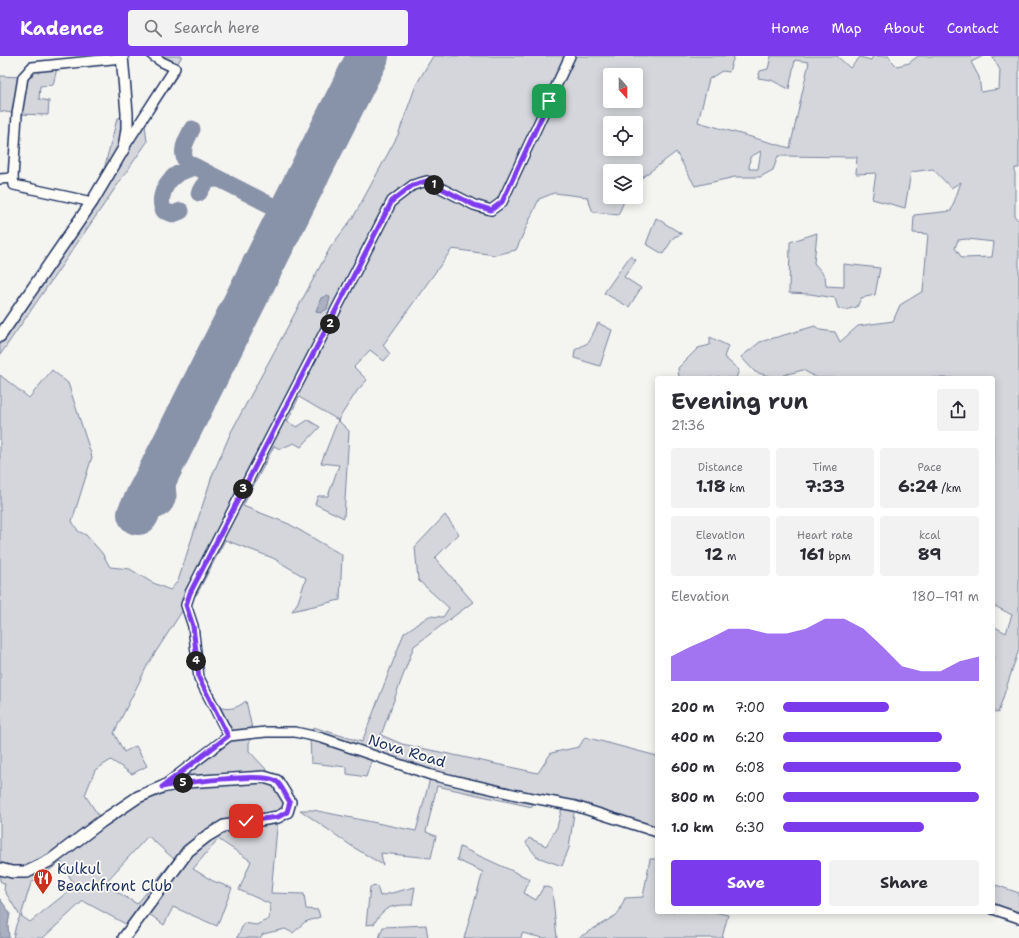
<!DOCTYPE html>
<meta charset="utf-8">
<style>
:root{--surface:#fff;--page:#f2f2f3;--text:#2b2b33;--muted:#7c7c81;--accent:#7c3aed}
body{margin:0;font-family:"Shantell Sans",sans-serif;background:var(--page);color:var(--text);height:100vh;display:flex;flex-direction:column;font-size:15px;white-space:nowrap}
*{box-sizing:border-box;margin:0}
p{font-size:13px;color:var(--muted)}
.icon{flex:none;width:22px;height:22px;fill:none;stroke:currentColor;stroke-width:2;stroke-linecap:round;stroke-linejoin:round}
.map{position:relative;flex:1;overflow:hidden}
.side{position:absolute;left:655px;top:320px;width:340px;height:538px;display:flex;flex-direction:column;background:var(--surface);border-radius:4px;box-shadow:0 2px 10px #0003}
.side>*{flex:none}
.needle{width:26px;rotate:159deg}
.fabs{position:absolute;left:603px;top:12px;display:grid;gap:8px}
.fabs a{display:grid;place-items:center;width:40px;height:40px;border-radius:4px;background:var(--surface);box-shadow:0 2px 10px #0003;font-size:20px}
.pin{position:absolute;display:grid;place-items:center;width:34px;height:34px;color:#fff;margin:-17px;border-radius:8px;box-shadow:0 2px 6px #0006}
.km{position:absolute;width:20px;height:20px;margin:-10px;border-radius:50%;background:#222;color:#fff;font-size:11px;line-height:20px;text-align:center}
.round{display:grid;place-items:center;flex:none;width:42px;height:42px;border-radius:4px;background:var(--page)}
.headline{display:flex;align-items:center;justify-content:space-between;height:68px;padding:0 16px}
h1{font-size:22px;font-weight:700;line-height:30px}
.metrics{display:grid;grid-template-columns:repeat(3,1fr);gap:6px;height:68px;padding:4px 16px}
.metrics div{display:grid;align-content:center;border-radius:4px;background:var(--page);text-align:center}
.metrics b{font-size:17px;font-weight:700}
.metrics small{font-size:11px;font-weight:400}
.metrics p{font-size:11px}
.chart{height:112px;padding:8px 16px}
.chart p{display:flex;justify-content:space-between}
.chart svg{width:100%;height:72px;margin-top:4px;fill:var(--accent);opacity:.7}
.primary-button{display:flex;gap:8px;margin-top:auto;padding:8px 16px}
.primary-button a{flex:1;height:46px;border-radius:4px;background:var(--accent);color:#fff;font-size:16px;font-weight:700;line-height:46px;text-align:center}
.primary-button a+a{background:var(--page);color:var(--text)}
ul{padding:0 16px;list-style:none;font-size:13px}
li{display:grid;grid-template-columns:64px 48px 1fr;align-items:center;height:30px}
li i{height:10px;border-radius:5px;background:var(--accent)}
header{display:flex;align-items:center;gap:24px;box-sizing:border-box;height:56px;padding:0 20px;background:var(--accent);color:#fff}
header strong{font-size:19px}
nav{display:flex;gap:22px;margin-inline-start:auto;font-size:14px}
.search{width:280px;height:36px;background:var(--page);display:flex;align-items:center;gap:10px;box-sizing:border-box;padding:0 14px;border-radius:4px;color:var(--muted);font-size:15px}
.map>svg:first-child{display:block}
.green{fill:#d4d6db;stroke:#78829c;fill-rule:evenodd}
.water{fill:#aab0bf;stroke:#717c98}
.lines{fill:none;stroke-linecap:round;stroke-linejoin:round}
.taxiway{stroke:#8892a8;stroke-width:17}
.runway{stroke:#8892a8;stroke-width:42}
.minor-casing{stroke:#1b2f5e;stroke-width:12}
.major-casing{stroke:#1b2f5e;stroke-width:14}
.minor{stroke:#fdfcf7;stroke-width:9}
.major{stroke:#fdfcf7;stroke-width:11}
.route-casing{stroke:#fff;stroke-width:8}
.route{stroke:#7c3aed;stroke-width:5}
.labels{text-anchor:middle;stroke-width:3.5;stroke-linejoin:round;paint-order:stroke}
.street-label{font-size:15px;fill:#1b2f5e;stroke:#fdfcf7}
.poi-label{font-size:15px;fill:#1b2f5e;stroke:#fdfcf7;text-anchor:start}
</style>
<header>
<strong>Kadence</strong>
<div class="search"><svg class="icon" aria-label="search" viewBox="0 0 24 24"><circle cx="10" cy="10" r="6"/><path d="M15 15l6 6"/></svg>Search here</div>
<nav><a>Home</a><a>Map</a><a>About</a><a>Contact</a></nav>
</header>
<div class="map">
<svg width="1019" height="882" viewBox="0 0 1019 882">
<rect width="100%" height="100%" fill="#f4f4f1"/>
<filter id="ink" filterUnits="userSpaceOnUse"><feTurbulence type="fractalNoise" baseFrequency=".025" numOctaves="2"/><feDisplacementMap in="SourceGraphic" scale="8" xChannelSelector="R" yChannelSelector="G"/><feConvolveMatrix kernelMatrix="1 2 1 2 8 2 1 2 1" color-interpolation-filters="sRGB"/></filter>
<g filter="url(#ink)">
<g class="green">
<path d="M 153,0 L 182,0 L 175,12 L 177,20 L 145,68 L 147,86 L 0,299 L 0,280 L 92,146 L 86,144 L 103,117 L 117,63 L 127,57 L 124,90 L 175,12 Z"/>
<path d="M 433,0 L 734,0 L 729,16 L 722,15 L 709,23 L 698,66 L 790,92 L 809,6 L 795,4 L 789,33 L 771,24 L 758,22 L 760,15 L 768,13 L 771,0 L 837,0 L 850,12 L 860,1 L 871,4 L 873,0 L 889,0 L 891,4 L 897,10 L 909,7 L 918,0 L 983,0 L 971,6 L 979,21 L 981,36 L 999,33 L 1000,14 L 992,0 L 1019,0 L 1019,112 L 1015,112 L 1015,161 L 1019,165 L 1019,593 L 998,657 L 993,655 L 993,570 L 1006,577 L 1012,559 L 993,549 L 993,322 L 817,322 L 803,314 L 784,319 L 785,322 L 775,322 L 755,316 L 741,301 L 760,286 L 815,270 L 820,274 L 835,276 L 840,286 L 858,270 L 893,265 L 900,249 L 923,235 L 928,178 L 913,177 L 914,159 L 951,155 L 961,126 L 951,132 L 933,113 L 911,116 L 905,152 L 872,143 L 876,117 L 856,118 L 857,101 L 778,100 L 773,114 L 760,121 L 735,121 L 695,130 L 676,96 L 636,126 L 636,115 L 610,115 L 610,141 L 626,141 L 618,159 L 593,156 L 587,141 L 554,137 L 539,143 L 516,194 L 495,199 L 452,193 L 383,289 L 390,298 L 384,305 L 370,294 L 354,311 L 367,324 L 357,335 L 338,364 L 349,375 L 344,462 L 315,448 L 318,440 L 328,440 L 339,409 L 321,407 L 338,364 L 299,341 L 287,366 L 297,371 L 308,364 L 320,371 L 301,391 L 294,387 L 280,393 L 274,390 L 243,450 L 289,468 L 342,499 L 340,544 L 292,555 L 298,546 L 306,522 L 273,502 L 225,484 L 197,538 L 186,549 L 148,608 L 114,677 L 124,696 L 136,690 L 147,710 L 132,718 L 111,704 L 95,714 L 85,739 L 102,765 L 149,736 L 228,680 L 214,650 C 227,654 235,654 246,645 L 253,677 L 249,687 L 249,695 L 277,725 L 290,746 L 278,761 L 271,837 L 304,838 L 306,853 L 318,854 L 320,861 L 305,866 L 293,877 L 285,873 L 263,878 L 260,882 L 237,882 L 244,867 L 256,869 L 269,863 L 270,848 L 239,834 L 251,805 L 218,783 L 193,813 L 213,825 L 232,832 L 217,870 L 173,851 L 164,869 L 152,860 L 142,856 L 131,871 L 83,845 L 43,882 L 13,882 L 16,869 L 20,860 L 4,834 L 5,828 L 0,825 L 0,319 L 29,342 L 52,314 L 68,327 L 92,401 L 72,465 L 78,475 L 86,479 L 102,497 L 110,511 L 130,513 L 151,526 L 170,534 L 178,525 L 212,420 L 231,376 L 330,192 L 354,160 L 398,79 L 416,29 ZM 610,19 L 636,19 L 636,45 L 610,45 ZM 610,67 L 636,67 L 636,93 L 610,93 ZM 761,95 L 758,113 L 749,113 L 750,101 ZM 967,183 L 994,186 L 992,201 L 962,202 L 955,192 L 958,184 ZM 148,780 L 174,803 L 137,848 L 104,828 ZM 61,806 L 75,830 L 30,866 L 21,860 L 31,827 Z"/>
<path d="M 58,8 L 53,29 L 40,30 L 39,43 L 49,45 L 48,59 L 17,58 L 0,55 L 0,20 L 23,21 L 32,11 Z"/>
<path d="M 656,162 L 682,178 L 674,181 L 663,198 L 646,188 Z"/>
<path d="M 817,177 L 814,207 L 825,220 L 826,230 L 844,231 L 844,208 L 880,212 L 875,239 L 861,242 L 857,251 L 845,254 L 838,252 L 835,242 L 810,238 L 789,237 L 790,186 Z"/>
<path d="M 630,200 L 636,204 L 624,221 L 641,232 L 629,251 L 604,237 Z"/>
<path d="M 598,267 L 612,274 L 600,310 L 574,302 L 575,294 L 589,286 Z"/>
<path d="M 710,281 L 728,290 L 724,301 L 739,314 L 736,322 L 721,322 L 718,320 L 716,322 L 679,322 L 678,312 L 698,292 L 710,289 Z"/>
<path d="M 445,459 L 459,478 L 435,502 L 473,546 L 414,590 L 381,679 L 402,688 L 538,717 L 551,697 L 579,691 L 585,681 L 657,700 L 657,776 L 575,750 L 569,792 L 562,810 L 537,801 L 526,787 L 529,782 L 546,790 L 557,771 L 563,748 L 534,742 L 532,751 L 437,730 L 426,776 L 436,780 L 431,802 L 381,797 L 383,809 L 353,791 L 300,754 L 313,754 L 416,775 L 431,719 L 373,700 L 366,721 L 347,718 L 347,711 L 311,707 L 310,680 L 313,671 L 362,686 L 404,577 L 429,560 L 443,561 L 449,552 L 418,524 L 415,491 Z"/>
<path d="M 460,791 L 530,823 L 524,837 L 536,844 L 544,830 L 552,833 L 557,882 L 543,882 L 522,877 L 521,882 L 464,882 L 483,816 L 457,804 Z"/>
<path d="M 650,803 L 657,803 L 657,856 L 714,856 L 728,859 L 722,882 L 578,882 L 618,858 L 625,842 L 643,841 Z"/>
<path d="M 993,828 L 1019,837 L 1019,862 L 993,853 Z"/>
<path d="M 377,830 L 380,840 L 415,831 L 412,849 C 392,849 384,850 374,868 L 366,869 L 370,831 Z"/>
<path d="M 426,869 L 428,882 L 379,882 L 383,871 Z"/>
</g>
<g class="water">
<path d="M 328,239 L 330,242 L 327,253 L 320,257 L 316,255 L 321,242 Z"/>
<path d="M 0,843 L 10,857 L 8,869 L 9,882 L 0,882 Z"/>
</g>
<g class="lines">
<g class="taxiway">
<path d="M 192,73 C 186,85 180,94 186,106 L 196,111"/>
<path d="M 199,137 C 204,127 207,123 218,123"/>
<path d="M 278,153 L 282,161 L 282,171"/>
<path d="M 181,155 L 173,158 L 164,155 C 161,150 161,145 162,140 C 166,122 179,115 196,111 L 278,153 C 289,153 293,147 299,137"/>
<path d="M 159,415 C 154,420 149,422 143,426 C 129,435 136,449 148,456 C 159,455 166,451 168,440 L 165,403"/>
</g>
<path class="runway" d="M 138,458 L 368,0"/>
<defs>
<g id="minor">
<path d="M 125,90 L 175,12 L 162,6 L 153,0"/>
<path d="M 13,122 L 17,58 L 23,21 L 32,11 L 122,2"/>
<path d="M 0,123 L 13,122 L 14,129 L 92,146"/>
<path d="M 229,680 L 199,622 L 193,570 L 186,549 L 190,537 L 392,145 L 413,129 L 427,125 L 474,149 L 491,154 L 502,146 L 570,0"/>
<path d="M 162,731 L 229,680 L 266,676 L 295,676 L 322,682 L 431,719 L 517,739 L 575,750 L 657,776"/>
<path d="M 993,853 L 1019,862"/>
</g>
<g id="major">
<path d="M 0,280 L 92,146 L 124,92 L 127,73 L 127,57 L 122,0"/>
<path d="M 0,813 L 12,816 L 27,816 L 51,804 L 101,766 L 138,741 L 162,731 L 186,726 L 264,721 L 277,725 L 290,746 L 287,756 L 278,761 L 224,770 L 207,780 L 188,795 L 124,882"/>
</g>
</defs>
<use href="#minor" class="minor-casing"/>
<use href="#major" class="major-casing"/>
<use href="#minor" class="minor"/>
<use href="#major" class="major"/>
</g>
</g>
<g class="lines" filter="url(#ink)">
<defs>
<path id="route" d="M 246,765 L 278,761 L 287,756 L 290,746 C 286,741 282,729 276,725 C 263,716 181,727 162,731 L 228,680 L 199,622 L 193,570 L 186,549 L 190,537 L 392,145 L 413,129 L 427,125 L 474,149 L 491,154 L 502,146 L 549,45"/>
</defs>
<use href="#route" class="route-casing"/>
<use href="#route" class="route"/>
</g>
<defs>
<symbol id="restaurant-pin" viewBox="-11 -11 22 30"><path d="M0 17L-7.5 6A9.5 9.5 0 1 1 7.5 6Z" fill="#c8321e" stroke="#fdfcf7"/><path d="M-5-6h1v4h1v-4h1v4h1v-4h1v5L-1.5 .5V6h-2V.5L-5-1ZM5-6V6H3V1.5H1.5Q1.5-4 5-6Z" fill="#fff"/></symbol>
</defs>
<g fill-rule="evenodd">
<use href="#restaurant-pin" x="32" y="811" width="22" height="30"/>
</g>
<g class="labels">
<g class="street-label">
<text transform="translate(407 695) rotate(17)" y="5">Nova Road</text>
</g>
<g class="poi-label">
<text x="57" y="818">Kulkul<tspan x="57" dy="17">Beachfront Club</tspan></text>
</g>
</g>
</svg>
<div class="fabs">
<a><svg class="needle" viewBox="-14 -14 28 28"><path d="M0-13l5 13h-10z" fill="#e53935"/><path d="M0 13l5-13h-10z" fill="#7c7c81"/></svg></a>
<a><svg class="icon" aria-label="locate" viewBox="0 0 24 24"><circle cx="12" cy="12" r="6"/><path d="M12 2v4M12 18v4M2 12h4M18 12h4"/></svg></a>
<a><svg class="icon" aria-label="layers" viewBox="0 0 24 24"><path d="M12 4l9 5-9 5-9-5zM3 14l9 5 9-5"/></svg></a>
</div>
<div class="pin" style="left:549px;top:45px;background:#1e9e55"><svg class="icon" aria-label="arrive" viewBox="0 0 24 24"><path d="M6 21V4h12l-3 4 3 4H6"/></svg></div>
<div class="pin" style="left:246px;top:765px;background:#d93025"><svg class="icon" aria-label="check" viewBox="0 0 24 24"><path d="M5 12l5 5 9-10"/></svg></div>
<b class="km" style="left:434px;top:129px">1</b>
<b class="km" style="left:330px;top:268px">2</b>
<b class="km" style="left:243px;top:433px">3</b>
<b class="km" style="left:196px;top:605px">4</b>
<b class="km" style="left:183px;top:727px">5</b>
<section class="side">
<div class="headline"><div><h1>Evening run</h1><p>21:36</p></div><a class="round"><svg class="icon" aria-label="share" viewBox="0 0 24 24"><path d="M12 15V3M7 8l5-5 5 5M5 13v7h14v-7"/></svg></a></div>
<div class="metrics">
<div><p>Distance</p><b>1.18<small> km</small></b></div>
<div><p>Time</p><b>7:33</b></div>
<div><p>Pace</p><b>6:24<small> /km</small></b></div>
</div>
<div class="metrics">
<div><p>Elevation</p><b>12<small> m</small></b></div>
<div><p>Heart rate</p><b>161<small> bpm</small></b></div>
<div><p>kcal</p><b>89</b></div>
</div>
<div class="chart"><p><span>Elevation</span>180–191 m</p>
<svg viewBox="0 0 160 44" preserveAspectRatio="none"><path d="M0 44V29L10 23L20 18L30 12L40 12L50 15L60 15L70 12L80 6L90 6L100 12L110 23L120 35L130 38L140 38L150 32L160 29V44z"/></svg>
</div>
<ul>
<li><b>200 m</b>7:00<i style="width:54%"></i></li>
<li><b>400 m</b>6:20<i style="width:81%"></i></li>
<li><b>600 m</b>6:08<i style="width:91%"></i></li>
<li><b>800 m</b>6:00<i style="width:100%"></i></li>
<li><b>1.0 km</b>6:30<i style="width:72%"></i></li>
</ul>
<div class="primary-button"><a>Save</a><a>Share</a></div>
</section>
</div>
